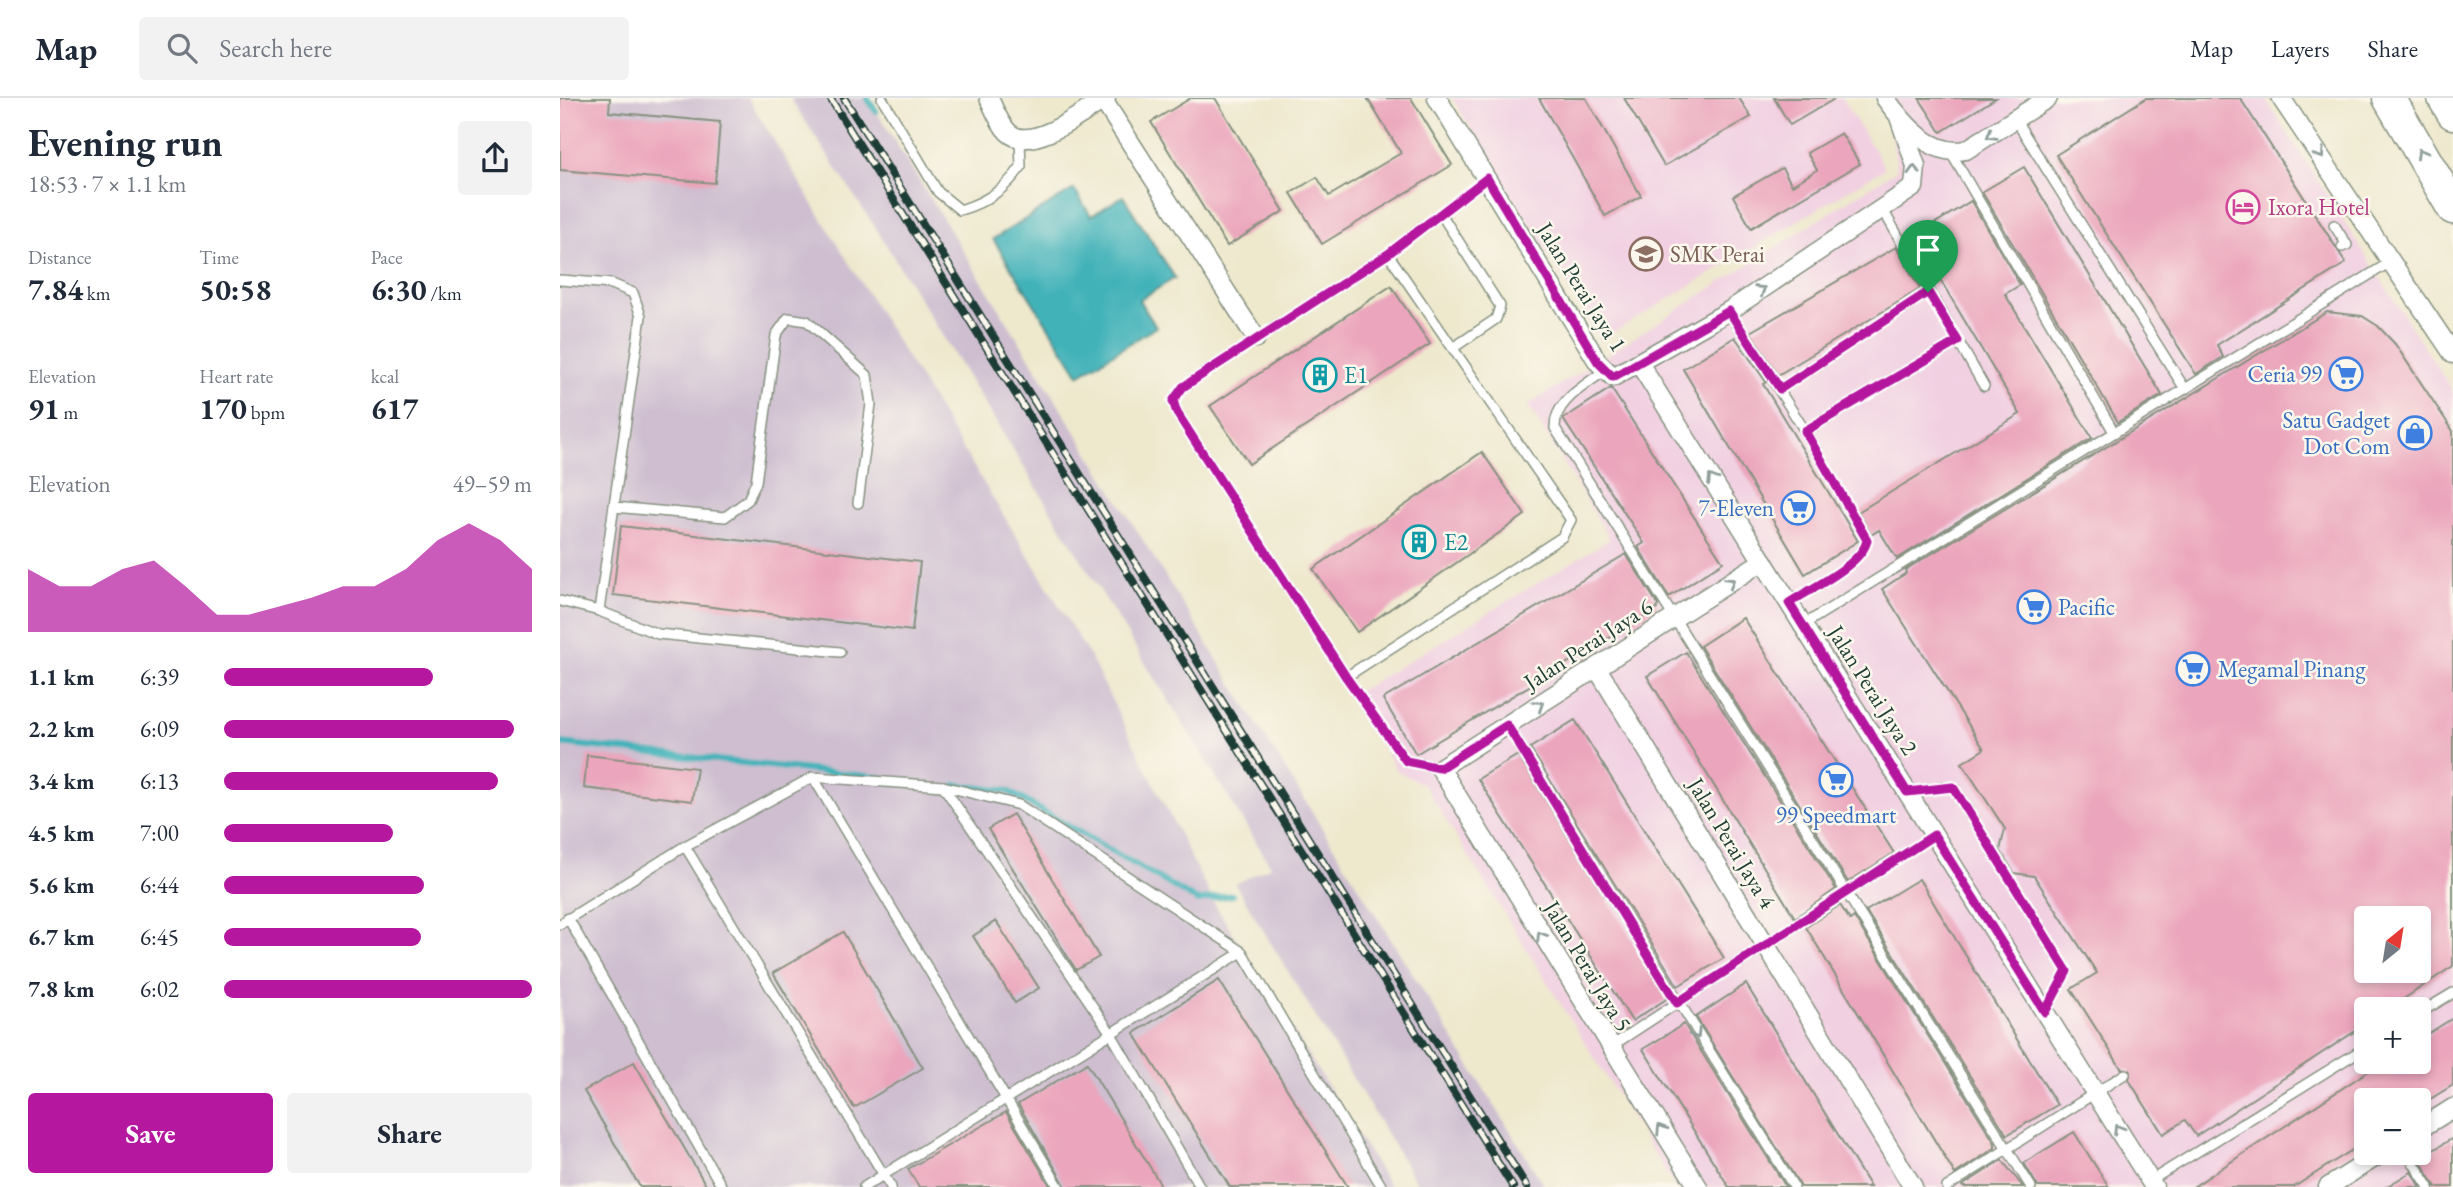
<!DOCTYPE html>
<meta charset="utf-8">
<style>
:root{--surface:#fff;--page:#f2f2f3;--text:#1f2937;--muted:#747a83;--line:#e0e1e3;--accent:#b5179e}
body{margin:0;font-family:"EB Garamond",serif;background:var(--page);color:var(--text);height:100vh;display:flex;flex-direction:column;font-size:26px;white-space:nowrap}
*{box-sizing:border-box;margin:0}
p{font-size:23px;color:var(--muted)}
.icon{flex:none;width:38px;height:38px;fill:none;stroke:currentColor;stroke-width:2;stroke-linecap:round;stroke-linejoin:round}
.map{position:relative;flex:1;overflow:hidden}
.side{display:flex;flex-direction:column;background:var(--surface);width:560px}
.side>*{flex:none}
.needle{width:46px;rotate:30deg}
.controls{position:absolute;left:1794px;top:808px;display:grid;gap:14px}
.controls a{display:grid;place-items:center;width:77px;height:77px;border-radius:7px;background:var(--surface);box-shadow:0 4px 10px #0003;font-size:35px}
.pin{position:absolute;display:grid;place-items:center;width:60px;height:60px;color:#fff;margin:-72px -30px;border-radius:50% 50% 50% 0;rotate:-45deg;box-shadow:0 0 7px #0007}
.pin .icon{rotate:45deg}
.round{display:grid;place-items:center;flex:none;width:74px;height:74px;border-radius:7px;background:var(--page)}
.summary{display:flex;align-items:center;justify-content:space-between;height:119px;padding:0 28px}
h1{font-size:38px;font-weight:700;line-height:52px}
.metrics{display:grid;grid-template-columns:repeat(3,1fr);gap:10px;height:119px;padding:7px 28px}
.metrics div{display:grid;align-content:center}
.metrics b{font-size:30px;font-weight:700}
.metrics small{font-size:19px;font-weight:400}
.metrics p{font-size:19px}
.chart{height:196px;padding:14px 28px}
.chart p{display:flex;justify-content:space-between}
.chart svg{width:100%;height:126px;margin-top:7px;fill:var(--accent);opacity:.7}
.primary-button{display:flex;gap:14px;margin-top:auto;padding:14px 28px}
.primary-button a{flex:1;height:80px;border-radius:7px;background:var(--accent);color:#fff;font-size:28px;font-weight:700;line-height:80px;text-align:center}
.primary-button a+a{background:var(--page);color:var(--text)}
ul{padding:0 28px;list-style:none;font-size:23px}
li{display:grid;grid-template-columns:112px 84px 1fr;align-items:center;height:52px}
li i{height:18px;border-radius:9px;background:var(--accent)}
header{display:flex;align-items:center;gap:42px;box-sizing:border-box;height:98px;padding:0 35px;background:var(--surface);border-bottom:2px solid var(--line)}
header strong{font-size:33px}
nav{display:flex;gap:38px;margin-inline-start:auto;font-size:24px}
.search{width:490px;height:63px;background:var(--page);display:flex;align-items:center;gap:18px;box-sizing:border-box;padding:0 24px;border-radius:7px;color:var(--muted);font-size:26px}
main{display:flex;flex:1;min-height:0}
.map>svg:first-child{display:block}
.built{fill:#f1d0e2;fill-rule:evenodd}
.industrial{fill:#cebed0}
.water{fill:#42b2b9;stroke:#307876;stroke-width:2}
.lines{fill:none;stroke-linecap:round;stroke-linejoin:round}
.stream{stroke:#42b2b9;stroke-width:6}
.building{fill:#eba5bc;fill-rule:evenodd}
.lane-casing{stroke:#869280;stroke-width:12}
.street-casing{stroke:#869280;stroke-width:21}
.highway-casing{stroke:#869280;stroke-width:35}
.lane{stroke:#fff;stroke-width:9}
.street{stroke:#fff;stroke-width:18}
.highway{stroke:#fff;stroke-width:32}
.rail-casing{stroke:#1f3d34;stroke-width:8}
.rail{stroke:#fbf7ec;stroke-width:5;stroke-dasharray:16;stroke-linecap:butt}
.oneway{stroke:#8f9e9a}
.route-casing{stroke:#fff;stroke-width:14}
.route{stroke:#b5179e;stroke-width:9}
.labels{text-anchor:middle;stroke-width:5;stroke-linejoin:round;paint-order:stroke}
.hotel-label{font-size:23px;fill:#b23c85;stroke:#fbf7ec;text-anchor:start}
.education-label{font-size:23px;fill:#785e54;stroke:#fbf7ec;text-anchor:start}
.street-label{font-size:23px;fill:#1f3d34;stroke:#fbf7ec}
.shop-label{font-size:23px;fill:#366cbe;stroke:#fbf7ec;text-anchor:end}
.culture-label{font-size:23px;fill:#0d838f;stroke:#fbf7ec;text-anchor:start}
</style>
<header>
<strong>Map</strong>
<div class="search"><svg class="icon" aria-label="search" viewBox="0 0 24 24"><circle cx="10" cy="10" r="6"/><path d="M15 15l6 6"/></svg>Search here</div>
<nav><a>Map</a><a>Layers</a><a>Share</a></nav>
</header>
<main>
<section class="side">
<div class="summary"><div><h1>Evening run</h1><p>18:53 · 7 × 1.1 km</p></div><a class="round"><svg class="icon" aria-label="share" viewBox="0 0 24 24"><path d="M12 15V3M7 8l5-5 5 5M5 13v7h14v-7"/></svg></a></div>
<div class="metrics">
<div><p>Distance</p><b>7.84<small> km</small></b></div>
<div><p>Time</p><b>50:58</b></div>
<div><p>Pace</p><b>6:30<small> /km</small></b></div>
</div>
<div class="metrics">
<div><p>Elevation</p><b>91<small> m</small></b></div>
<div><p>Heart rate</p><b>170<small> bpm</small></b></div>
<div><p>kcal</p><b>617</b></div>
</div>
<div class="chart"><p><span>Elevation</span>49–59 m</p>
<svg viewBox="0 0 160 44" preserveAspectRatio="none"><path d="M0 44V22L10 28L20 28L30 22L40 19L50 28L60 38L70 38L80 35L90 32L100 28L110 28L120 22L130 12L140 6L150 12L160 22V44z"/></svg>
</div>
<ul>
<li><b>1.1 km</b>6:39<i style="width:68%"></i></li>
<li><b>2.2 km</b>6:09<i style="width:94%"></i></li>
<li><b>3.4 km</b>6:13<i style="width:89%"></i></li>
<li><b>4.5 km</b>7:00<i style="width:55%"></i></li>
<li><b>5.6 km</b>6:44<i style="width:65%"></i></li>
<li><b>6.7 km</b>6:45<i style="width:64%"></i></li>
<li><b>7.8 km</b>6:02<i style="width:100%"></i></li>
</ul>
<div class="primary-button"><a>Save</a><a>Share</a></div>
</section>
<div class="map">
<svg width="1893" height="1089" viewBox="0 0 1893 1089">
<rect width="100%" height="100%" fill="#fbf7ec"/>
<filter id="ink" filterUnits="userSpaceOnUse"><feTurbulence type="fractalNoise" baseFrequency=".0143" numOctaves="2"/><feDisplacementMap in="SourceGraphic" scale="14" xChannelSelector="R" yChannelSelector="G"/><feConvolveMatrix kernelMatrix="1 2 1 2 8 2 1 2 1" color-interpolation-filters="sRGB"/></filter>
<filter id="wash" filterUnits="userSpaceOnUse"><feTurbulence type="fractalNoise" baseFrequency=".00686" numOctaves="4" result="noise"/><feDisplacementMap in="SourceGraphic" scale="28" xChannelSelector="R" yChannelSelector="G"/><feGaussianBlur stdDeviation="1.57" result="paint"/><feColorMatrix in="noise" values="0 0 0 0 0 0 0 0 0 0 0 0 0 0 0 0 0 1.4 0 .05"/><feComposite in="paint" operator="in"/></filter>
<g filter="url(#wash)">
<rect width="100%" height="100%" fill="#eee8cd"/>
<g class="built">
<path d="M 892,0 L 1282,0 L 1325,70 L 1041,242 Z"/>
<path d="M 1327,0 L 1705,0 L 1893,294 L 1893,1089 L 1115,1089 L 864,687 L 837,673 L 791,598 L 1050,441 L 968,307 L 1337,72 ZM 1806,821 L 1858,821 L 1858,873 L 1806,873 ZM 1806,912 L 1858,912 L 1858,964 L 1806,964 ZM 1806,1003 L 1858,1003 L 1858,1055 L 1806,1055 Z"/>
</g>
<g class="industrial">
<path d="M 0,0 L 188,0 L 529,557 L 654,805 L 830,1089 L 0,1089 Z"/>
<path d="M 230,0 L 308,0 L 985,1089 L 859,1089 L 675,786 L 711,768 L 320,137 Z"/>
</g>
<path class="water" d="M 514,91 L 531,118 L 563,98 L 615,180 L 579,202 L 596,229 L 519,277 L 433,141 Z"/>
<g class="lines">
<g class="stream">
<path d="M 307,0 L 316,13"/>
<path d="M 0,645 L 322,680"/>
<path d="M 396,687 L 448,693 L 638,803 L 672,797"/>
</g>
</g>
<g id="blocks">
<g class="building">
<path d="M 0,0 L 50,0 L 49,14 L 160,24 L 155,85 L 0,72 Z"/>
<path d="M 631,0 L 655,0 L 724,113 L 667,148 L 591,24 Z"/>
<path d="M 807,0 L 851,0 L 892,67 L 762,146 L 731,95 L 757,79 L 769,98 L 841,55 Z"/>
<path d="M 979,0 L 1026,0 L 1081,98 L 1045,118 Z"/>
<path d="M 1064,0 L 1179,0 L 1191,19 L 1104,68 Z"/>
<path d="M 1214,0 L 1276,0 L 1230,27 Z"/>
<path d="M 1359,0 L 1436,0 L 1381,34 Z"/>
<path d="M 1586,0 L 1680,0 L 1786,165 L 1657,247 L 1663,259 L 1636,276 L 1496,57 Z"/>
<path d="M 1281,35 L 1300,66 L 1191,130 L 1173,98 L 1222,70 L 1232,87 L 1257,72 L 1247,55 Z"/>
<path d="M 1464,69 L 1602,297 L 1558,324 L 1422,94 Z"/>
<path d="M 1411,103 L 1460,187 L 1445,196 L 1532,340 L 1337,461 L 1319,432 L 1311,437 L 1298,414 L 1460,316 L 1381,183 L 1374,187 L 1348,142 Z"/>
<path d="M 1336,149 L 1360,191 L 1218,277 L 1190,234 Z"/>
<path d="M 831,188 L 870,246 L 689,366 L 650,308 Z"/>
<path d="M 1767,214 L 1802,218 L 1818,228 L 1835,246 L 1893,333 L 1893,868 L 1827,912 L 1806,912 L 1806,926 L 1636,1038 L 1625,1022 L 1603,1036 L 1569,982 L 1570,972 L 1561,970 L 1511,891 L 1537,875 L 1474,778 L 1454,775 L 1440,752 L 1445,731 L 1402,665 L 1424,651 L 1322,491 L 1346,475 L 1345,472 ZM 1806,821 L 1858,821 L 1858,873 L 1806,873 Z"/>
<path d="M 1175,239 L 1206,284 L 1203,286 L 1298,443 L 1245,476 L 1123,271 Z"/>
<path d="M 1051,290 L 1163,464 L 1109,499 L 1078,449 L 1084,445 L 1003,321 Z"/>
<path d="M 922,354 L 965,417 L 797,534 L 753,471 Z"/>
<path d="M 61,428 L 360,464 L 352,533 L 53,497 Z"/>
<path d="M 1066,456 L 1098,507 L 1097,511 L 856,656 L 823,601 Z"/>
<path d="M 1183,520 L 1334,755 L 1288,784 L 1140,548 Z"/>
<path d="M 1126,554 L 1276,791 L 1235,820 L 1087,578 Z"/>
<path d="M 1015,622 L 1164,860 L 1118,888 L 970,650 Z"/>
<path d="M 27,657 L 137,670 L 132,703 L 24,690 Z"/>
<path d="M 958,657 L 1108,900 L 1072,923 L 918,681 Z"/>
<path d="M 453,716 L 539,859 L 516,872 L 428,731 Z"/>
<path d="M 1359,781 L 1497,1007 L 1447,1037 L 1306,813 Z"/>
<path d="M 1280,807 L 1290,822 L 1294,819 L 1435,1045 L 1435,1050 L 1395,1076 L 1246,829 Z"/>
<path d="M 436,823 L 479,890 L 455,905 L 413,838 Z"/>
<path d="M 283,834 L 363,970 L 294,1010 L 213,875 Z"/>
<path d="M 659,882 L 788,1089 L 670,1089 L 574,935 Z"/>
<path d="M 1186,886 L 1310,1089 L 1241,1089 L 1136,919 Z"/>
<path d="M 1893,920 L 1893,987 L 1867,1003 L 1806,1003 L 1806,1043 L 1734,1089 L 1633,1089 L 1822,964 L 1858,964 L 1858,942 Z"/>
<path d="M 1124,926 L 1226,1089 L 1169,1089 L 1083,951 Z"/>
<path d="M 74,964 L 147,1089 L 80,1089 L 24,993 Z"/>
<path d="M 527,965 L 602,1089 L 506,1089 L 458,1006 Z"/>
<path d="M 446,1014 L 491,1089 L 359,1089 L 348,1071 Z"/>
<path d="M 1514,1034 L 1549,1089 L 1478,1089 L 1464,1065 Z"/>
<path d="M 1893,1040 L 1893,1089 L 1876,1089 L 1859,1061 Z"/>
<path d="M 1442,1062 L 1463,1089 L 1403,1089 L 1402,1088 Z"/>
<path d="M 1851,1074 L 1861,1089 L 1826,1089 Z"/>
</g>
</g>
</g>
<g filter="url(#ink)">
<use href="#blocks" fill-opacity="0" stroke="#869280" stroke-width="2"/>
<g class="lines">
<defs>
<g id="lane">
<path d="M 322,0 L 378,94 L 400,112 C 427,104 445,91 461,69 L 460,42"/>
<path d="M 1455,21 L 1625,291"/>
<path d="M 1391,55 L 1554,334"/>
<path d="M 1323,112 L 1424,288"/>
<path d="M 881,116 L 940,208 L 936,221 L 893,250"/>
<path d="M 1774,127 L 1787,147 L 1782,149"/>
<path d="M 0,182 L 52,186 L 73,195 L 81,218 L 39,513"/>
<path d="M 1169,213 L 1245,333 L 1306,442 C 1303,466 1250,491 1229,505"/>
<path d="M 1044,273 C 1025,288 994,303 995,330 L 1471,1089"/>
<path d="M 1220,291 L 1368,194"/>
<path d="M 1245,333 L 1398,243"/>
<path d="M 54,409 L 165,419 L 188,402 L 196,384 L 216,237 L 228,220 L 247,223 L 307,277 L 311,306 L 298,405"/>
<path d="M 0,503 L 39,513 L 98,536 L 280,554"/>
<path d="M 1243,527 L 1832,163"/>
<path d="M 786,579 L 1002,439 L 1011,422 L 828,156"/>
<path d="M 947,627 L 1234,1089"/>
<path d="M 880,670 L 846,663 L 786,579 L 617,315 L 613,303 L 623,289 L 828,156 L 927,80"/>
<path d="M 383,688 L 550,934 L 640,1089"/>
<path d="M 1347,694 L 1393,689 L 1507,873 L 1485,914"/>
<path d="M 125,748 L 331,1089"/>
<path d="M 8,820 L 162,1089"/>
<path d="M 0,826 L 125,748 L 253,679"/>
<path d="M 1858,916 L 1893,895"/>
<path d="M 1050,949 L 1374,737"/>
<path d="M 1847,1055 L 1869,1089"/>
<path d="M 1590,1083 L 1806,949"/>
<path d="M 304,1089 L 682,854 L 822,1089"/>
<path d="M 499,1089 L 253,679 L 383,688 L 459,707 L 682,854"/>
<path d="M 1387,1089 L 1565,976"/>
</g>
<g id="street">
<path d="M 429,0 C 434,11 439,25 448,34 C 470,56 524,14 546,0"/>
<path d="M 877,0 L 1038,264 L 1053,279 L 1169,213 L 1354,89 L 1356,68 L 1339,19"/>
<path d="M 1325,0 C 1344,26 1371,59 1406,52 L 1488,0"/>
<path d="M 1721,0 L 1893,256"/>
<path d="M 543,2 L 696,240"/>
<path d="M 1079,265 L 1594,1089"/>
<path d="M 1037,570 L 1353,1089"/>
<path d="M 1858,1032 L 1893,1010"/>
<path d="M 1138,1089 L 880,670 L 1203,463"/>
<path d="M 1768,1089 L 1822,1055"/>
</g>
<g id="highway">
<path d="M 1829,0 L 1893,110"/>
<path d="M 1884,0 L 1893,15"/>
</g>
</defs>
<use href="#lane" class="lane-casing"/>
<use href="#street" class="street-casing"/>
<use href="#highway" class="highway-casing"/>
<use href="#lane" class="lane"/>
<use href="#street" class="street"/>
<use href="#highway" class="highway"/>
<defs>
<g id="rail">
<path d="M 270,0 L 953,1089"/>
<path d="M 284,0 L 967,1089"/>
</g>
</defs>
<use href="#rail" class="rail-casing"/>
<use href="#rail" class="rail"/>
</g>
<defs><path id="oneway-chevron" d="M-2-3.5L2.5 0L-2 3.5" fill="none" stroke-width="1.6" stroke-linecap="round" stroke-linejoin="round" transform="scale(1.75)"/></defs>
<g class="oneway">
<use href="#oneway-chevron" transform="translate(1431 37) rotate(148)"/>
<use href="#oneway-chevron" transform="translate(1861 55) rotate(-120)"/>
<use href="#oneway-chevron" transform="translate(1760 56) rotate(55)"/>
<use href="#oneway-chevron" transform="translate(1354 72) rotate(-92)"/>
<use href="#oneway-chevron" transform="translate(1201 192) rotate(-33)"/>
<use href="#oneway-chevron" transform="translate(1152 381) rotate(-122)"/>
<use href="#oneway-chevron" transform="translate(1170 484) rotate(-33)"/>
<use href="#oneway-chevron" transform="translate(979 607) rotate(-33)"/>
<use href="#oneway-chevron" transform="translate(981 838) rotate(-121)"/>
<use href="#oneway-chevron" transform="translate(1136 936) rotate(58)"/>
<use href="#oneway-chevron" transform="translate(1101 1031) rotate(-122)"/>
<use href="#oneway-chevron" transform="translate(1558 1031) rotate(-122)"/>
</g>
</g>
<g class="lines" filter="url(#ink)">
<defs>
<path id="route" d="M 927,80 L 1038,264 L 1053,279 L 1169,213 L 1220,291 L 1368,194 L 1398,243 L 1245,333 L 1307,442 C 1303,466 1250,491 1229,505 L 1347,694 L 1393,689 L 1507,873 L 1485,914 L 1374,737 L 1117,905 L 947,627 L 880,670 L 846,663 L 786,579 L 617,315 L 613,303 L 623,289 L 828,156 Z"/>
</defs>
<use href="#route" class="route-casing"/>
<use href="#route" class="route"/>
</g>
<defs>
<symbol id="hotel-ring" viewBox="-11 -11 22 22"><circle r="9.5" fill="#fbf7ec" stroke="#d1479c" stroke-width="1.5"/><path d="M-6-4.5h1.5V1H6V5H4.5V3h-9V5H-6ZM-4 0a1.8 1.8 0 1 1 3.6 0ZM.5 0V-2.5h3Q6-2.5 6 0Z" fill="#d1479c"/></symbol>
<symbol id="school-ring" viewBox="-11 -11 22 22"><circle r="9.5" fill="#fbf7ec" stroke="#8d6e63" stroke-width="1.5"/><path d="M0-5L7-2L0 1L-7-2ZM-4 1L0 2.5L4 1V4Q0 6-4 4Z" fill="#8d6e63"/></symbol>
<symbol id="supermarket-ring" viewBox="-11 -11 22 22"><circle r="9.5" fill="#fbf7ec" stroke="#3f7fe0" stroke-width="1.5"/><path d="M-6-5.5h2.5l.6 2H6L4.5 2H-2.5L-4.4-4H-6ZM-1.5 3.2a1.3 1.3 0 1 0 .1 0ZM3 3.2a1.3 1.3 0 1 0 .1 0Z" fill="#3f7fe0"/></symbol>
<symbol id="building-ring" viewBox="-11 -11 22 22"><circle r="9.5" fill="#fbf7ec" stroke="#0f9aa8" stroke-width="1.5"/><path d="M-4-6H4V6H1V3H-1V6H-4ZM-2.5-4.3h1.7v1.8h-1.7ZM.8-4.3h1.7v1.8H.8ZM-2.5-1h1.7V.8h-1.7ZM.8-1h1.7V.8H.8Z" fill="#0f9aa8"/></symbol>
<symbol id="shop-ring" viewBox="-11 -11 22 22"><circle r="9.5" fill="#fbf7ec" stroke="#3f7fe0" stroke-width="1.5"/><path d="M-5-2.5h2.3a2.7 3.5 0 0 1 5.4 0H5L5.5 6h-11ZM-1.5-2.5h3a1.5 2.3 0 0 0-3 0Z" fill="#3f7fe0"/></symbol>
</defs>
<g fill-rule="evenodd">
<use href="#hotel-ring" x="1664" y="90" width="38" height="38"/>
<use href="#school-ring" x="1067" y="137" width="38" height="38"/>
<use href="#supermarket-ring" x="1767" y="257" width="38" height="38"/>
<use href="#building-ring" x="741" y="258" width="38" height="38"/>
<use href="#shop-ring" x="1836" y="316" width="38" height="38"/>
<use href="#supermarket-ring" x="1219" y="391" width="38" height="38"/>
<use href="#building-ring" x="840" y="425" width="38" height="38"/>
<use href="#supermarket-ring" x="1455" y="490" width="38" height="38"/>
<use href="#supermarket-ring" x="1614" y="552" width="38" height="38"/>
<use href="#supermarket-ring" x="1257" y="663" width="38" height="38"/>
</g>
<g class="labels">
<g class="hotel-label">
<text x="1708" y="117">Ixora Hotel</text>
</g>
<g class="education-label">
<text x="1110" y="164">SMK Perai</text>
</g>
<g class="street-label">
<text transform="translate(1022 189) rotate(58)" y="8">Jalan Perai Jaya 1</text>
<text transform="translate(1028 546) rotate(-33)" y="8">Jalan Perai Jaya 6</text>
<text transform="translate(1313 592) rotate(58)" y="8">Jalan Perai Jaya 2</text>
<text transform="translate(1172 745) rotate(59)" y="8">Jalan Perai Jaya 4</text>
<text transform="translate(1028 868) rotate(59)" y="8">Jalan Perai Jaya 5</text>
</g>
<g class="shop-label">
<text x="1762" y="284">Ceria 99</text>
<text x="1830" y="330">Satu Gadget<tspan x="1830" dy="26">Dot Com</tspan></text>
<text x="1214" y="418">7-Eleven</text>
<text x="1498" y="517" text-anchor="start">Pacific</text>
<text x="1658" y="579" text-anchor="start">Megamal Pinang</text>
<text x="1276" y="725" text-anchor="middle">99 Speedmart</text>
</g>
<g class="culture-label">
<text x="784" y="285">E1</text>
<text x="884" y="452">E2</text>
</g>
</g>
</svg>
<div class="controls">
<a><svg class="needle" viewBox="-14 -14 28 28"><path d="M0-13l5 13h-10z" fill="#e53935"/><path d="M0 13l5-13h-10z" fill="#747a83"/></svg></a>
<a>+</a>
<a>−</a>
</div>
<div class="pin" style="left:1368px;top:194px;background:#1e9e55"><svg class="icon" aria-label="arrive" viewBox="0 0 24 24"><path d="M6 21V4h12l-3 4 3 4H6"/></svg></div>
</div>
</main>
